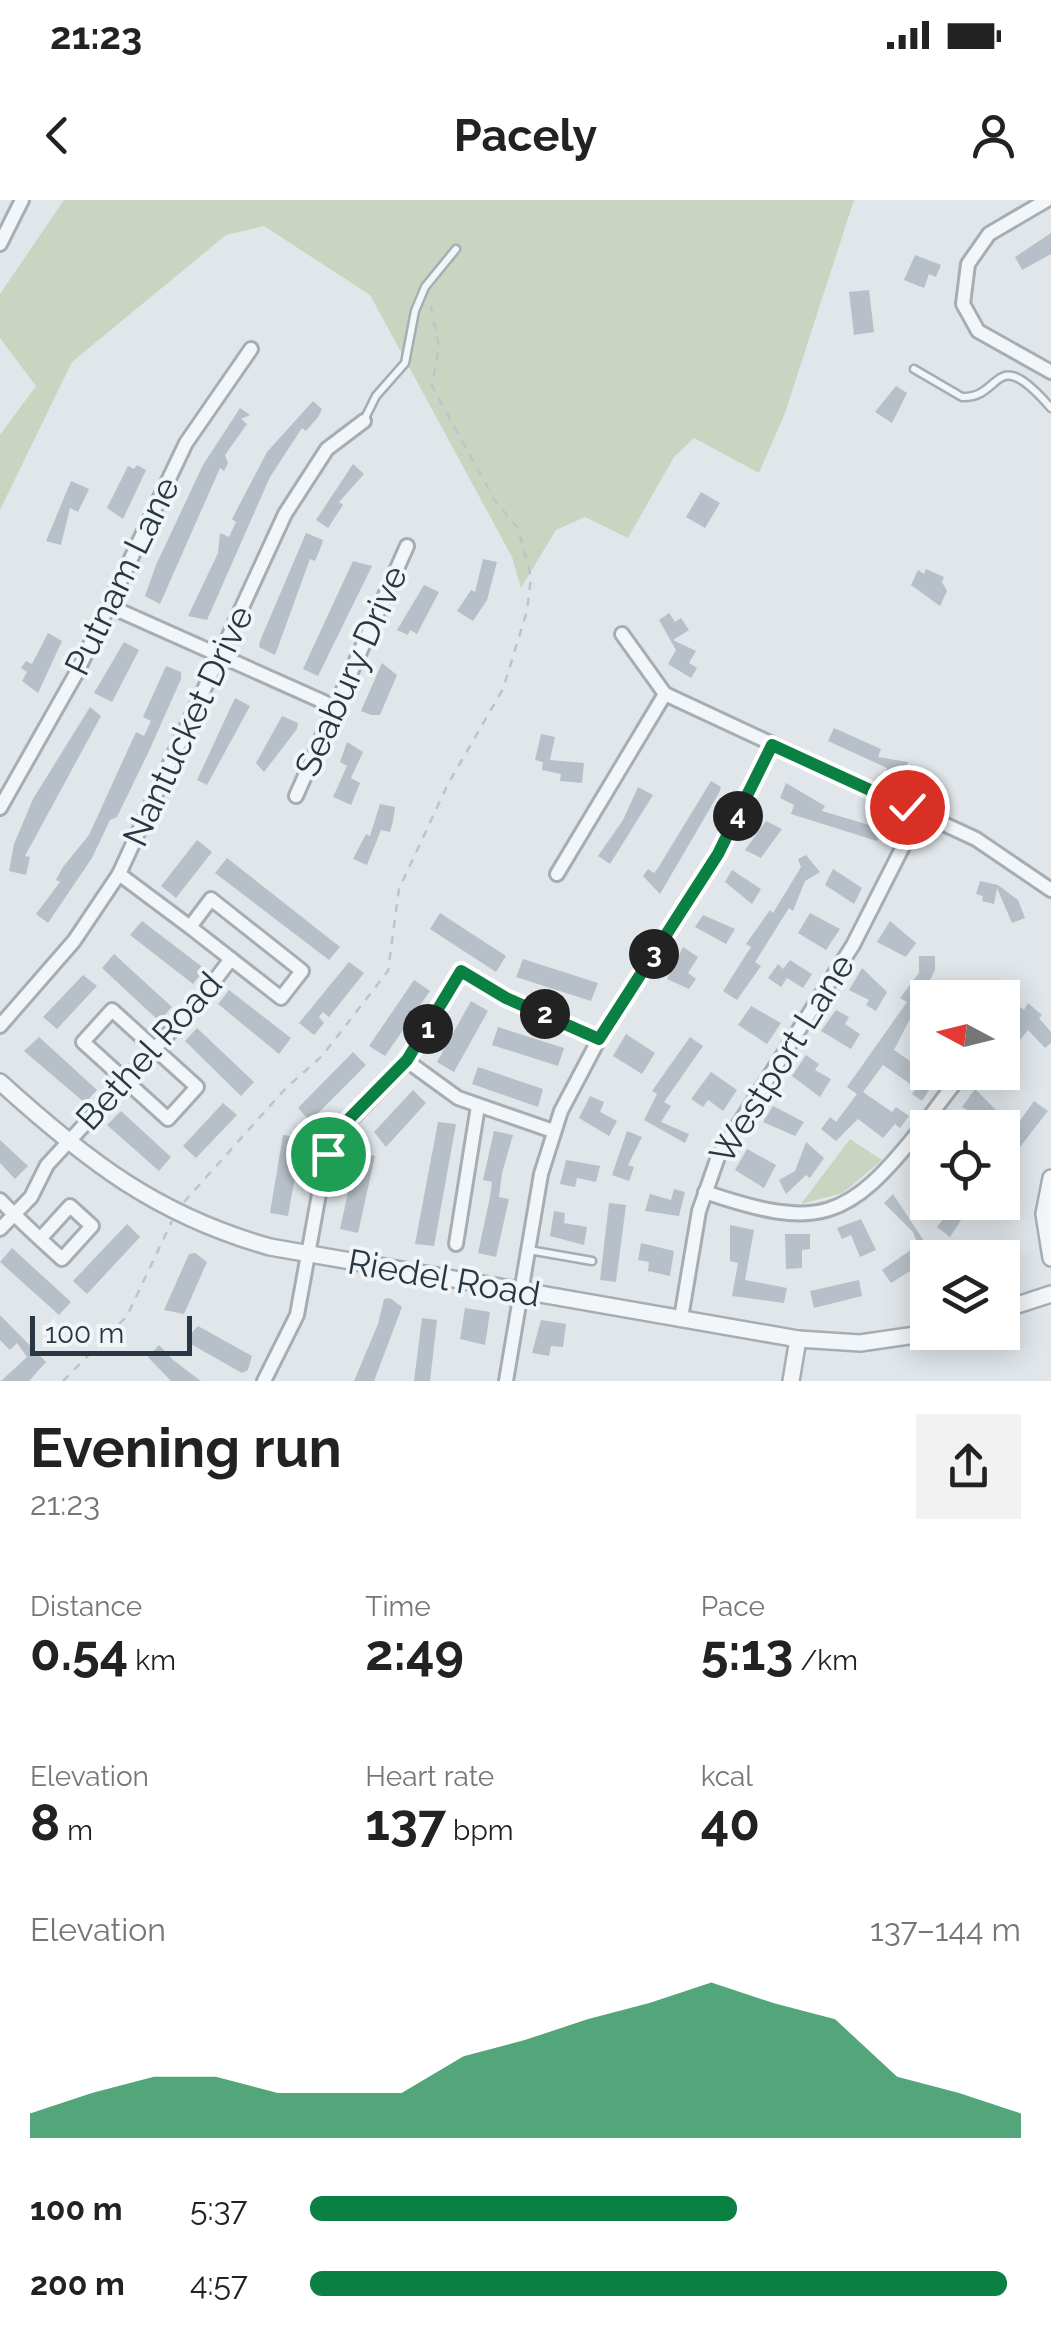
<!DOCTYPE html>
<meta charset="utf-8">
<style>
:root{--surface:#fff;--page:#f2f2f2;--text:#222;--muted:#767676;--accent:#0b8043}
body{margin:0;font-family:Raleway,sans-serif;background:var(--page);color:var(--text);height:100vh;display:flex;flex-direction:column;font-size:38px;white-space:nowrap}
*{box-sizing:border-box;margin:0}
p{font-size:32px;color:var(--muted)}
.icon{flex:none;width:55px;height:55px;fill:none;stroke:currentColor;stroke-width:2;stroke-linecap:round;stroke-linejoin:round}
.map{position:relative;height:1181px;overflow:hidden}
.details{display:flex;flex-direction:column;background:var(--surface);flex:1}
.details>*{flex:none}
.needle{width:65px;rotate:277deg}
.tools{position:absolute;left:910px;top:780px;display:grid;gap:20px}
.tools a{display:grid;place-items:center;width:110px;height:110px;border-radius:0px;background:var(--surface);box-shadow:0 5px 25px #0003;font-size:50px}
.scale{position:absolute;left:30px;bottom:25px;width:162px;box-sizing:border-box;padding-left:10px;border:5px solid #283743;border-top:0;font-size:28px;line-height:35px;white-space:nowrap;color:#283743;-webkit-text-stroke:8px #f0f5f7;paint-order:stroke}
.pin{position:absolute;display:grid;place-items:center;width:85px;height:85px;color:#fff;margin:-42px;border:5px solid #fff;border-radius:50%;box-shadow:0 2px 10px #0007}
.km{position:absolute;width:50px;height:50px;margin:-25px;border-radius:50%;background:#222;color:#fff;font-size:28px;line-height:50px;text-align:center}
.round{display:grid;place-items:center;flex:none;width:105px;height:105px;border-radius:0px;background:var(--page)}
.headline{display:flex;align-items:center;justify-content:space-between;height:170px;padding:0 30px}
h1{font-size:55px;font-weight:700;line-height:75px}
.stats{display:grid;grid-template-columns:repeat(3,1fr);gap:15px;height:170px;padding:10px 30px}
.stats div{display:grid;align-content:center}
.stats b{font-size:50px;font-weight:700}
.stats small{font-size:28px;font-weight:400}
.stats p{font-size:28px}
.chart{height:280px;padding:20px 30px}
.chart p{display:flex;justify-content:space-between}
.chart svg{width:100%;height:180px;margin-top:10px;fill:var(--accent);opacity:.7}
ul{padding:0 30px;list-style:none;font-size:32px}
li{display:grid;grid-template-columns:160px 120px 1fr;align-items:center;height:75px}
li i{height:25px;border-radius:12px;background:var(--accent)}
.status{display:flex;justify-content:space-between;align-items:center;height:70px;padding:0 50px;background:var(--surface);direction:ltr}
.status svg{height:28px;fill:currentColor}
header{display:flex;justify-content:space-between;align-items:center;height:130px;padding:0 30px;background:var(--surface);font-size:45px;font-weight:700}
.map>svg:first-child{display:block}
.green{fill:#cad5c1}
.building{fill:#b7c0c8}
.lines{fill:none;stroke-linecap:round;stroke-linejoin:round}
.service-casing{stroke:#a5aeb5;stroke-width:11}
.minor-casing{stroke:#a5aeb5;stroke-width:18}
.tertiary-casing{stroke:#a5aeb5;stroke-width:20}
.path{stroke:#bec4c9;stroke-width:2.5;stroke-dasharray:8 8;stroke-linecap:butt}
.service{stroke:#f3f6f8;stroke-width:6}
.minor{stroke:#f3f6f8;stroke-width:12}
.tertiary{stroke:#f3f6f8;stroke-width:15}
.route-casing{stroke:#fff;stroke-width:20}
.route{stroke:#0b8043;stroke-width:12}
.labels{text-anchor:middle;stroke-width:8;stroke-linejoin:round;paint-order:stroke}
.street-label{font-size:35px;fill:#283743;stroke:#f0f5f7}
</style>
<div class="status"><b>21:23</b><svg viewBox="0 0 49 12"><path d="M0 12V9h3v3zM5 12V6h3v6zM10 12V3h3v9zM15 12V0h3v12zM26 1h20v11H26zM47 4h2v5h-2z"/></svg></div>
<header><svg class="icon" aria-label="back" viewBox="0 0 24 24"><path d="M15 5l-7 7 7 7"/></svg>Pacely<svg class="icon" aria-label="person" viewBox="0 0 24 24"><circle cx="12" cy="8" r="4"/><path d="M4 21q1-7 8-7t8 7"/></svg></header>
<div class="map">
<svg width="1051" height="1181" viewBox="0 0 1051 1181">
<rect width="100%" height="100%" fill="#e0e6ea"/>
<g class="green">
<path d="M 64,0 L 854,0 L 785,213 L 759,273 L 694,238 L 674,257 L 628,338 L 585,317 L 556,330 L 521,388 L 512,357 L 370,95 L 264,26 L 226,35 L 72,162 L 0,310 L 0,235 L 36,186 L 0,138 L 0,94 Z"/>
<path d="M 850,939 L 882,960 L 843,993 L 801,1004 Z"/>
</g>
<g class="building">
<path d="M 1051,33 L 1051,54 L 1022,70 L 1015,57 Z"/>
<path d="M 915,55 L 941,65 L 936,77 L 929,74 L 924,88 L 904,80 Z"/>
<path d="M 869,90 L 874,132 L 854,135 L 849,92 Z"/>
<path d="M 896,186 L 907,193 L 892,223 L 875,212 Z"/>
<path d="M 313,201 L 322,209 L 318,217 L 306,231 L 302,228 L 270,277 L 207,420 L 188,416 L 218,353 L 220,333 L 229,337 L 236,322 L 232,319 L 267,252 Z"/>
<path d="M 240,208 L 250,215 L 241,219 L 247,224 L 225,255 L 228,263 L 224,271 L 220,268 L 160,404 L 145,396 L 156,365 L 203,265 Z"/>
<path d="M 353,264 L 364,274 L 339,302 L 343,305 L 328,328 L 316,320 Z"/>
<path d="M 137,265 L 146,270 L 123,319 L 107,308 L 128,266 L 134,269 Z"/>
<path d="M 71,281 L 89,289 L 78,312 L 70,308 L 61,345 L 46,341 Z"/>
<path d="M 701,292 L 720,303 L 705,328 L 686,317 Z"/>
<path d="M 306,333 L 323,340 L 322,344 L 315,361 L 310,359 L 275,455 L 259,447 L 260,441 Z"/>
<path d="M 483,359 L 497,362 L 487,400 L 473,421 L 457,411 L 471,390 L 475,392 Z"/>
<path d="M 353,361 L 372,366 L 318,476 L 303,469 Z"/>
<path d="M 926,369 L 944,377 L 942,382 L 947,391 L 940,406 L 911,385 L 918,370 L 924,374 Z"/>
<path d="M 424,385 L 439,392 L 417,434 L 410,430 L 408,435 L 397,430 Z"/>
<path d="M 669,413 L 675,422 L 681,418 L 689,430 L 673,440 L 696,451 L 689,463 L 697,468 L 691,478 L 668,464 L 676,450 L 659,420 Z"/>
<path d="M 48,433 L 62,441 L 38,493 L 22,481 L 27,472 L 21,468 L 26,461 L 32,464 Z"/>
<path d="M 124,442 L 139,450 L 112,502 L 94,493 Z"/>
<path d="M 382,463 L 397,475 L 380,515 L 371,515 L 361,511 Z"/>
<path d="M 166,466 L 181,472 L 181,479 L 149,551 L 117,617 L 110,620 L 92,658 L 48,723 L 36,714 L 60,682 L 56,680 L 63,667 L 89,635 L 136,532 L 144,536 L 151,521 L 143,517 Z"/>
<path d="M 235,498 L 250,506 L 207,585 L 197,580 Z"/>
<path d="M 90,507 L 101,516 L 25,656 L 30,657 L 26,675 L 9,671 L 14,644 L 33,599 Z"/>
<path d="M 282,516 L 298,523 L 297,529 L 264,572 L 256,563 Z"/>
<path d="M 834,528 L 881,549 L 878,557 L 908,562 L 905,576 L 886,572 L 887,568 L 828,541 Z"/>
<path d="M 541,534 L 555,537 L 550,560 L 584,563 L 582,583 L 560,581 L 561,574 L 542,570 L 543,562 L 535,560 Z"/>
<path d="M 347,542 L 363,552 L 351,578 L 360,583 L 351,605 L 333,597 L 347,566 L 340,562 Z"/>
<path d="M 711,581 L 721,587 L 719,593 L 660,694 L 643,676 L 648,669 L 654,673 L 658,668 Z"/>
<path d="M 786,583 L 825,606 L 822,611 L 883,629 L 877,641 L 791,614 L 794,605 L 780,598 Z"/>
<path d="M 638,587 L 653,595 L 610,664 L 598,656 L 623,620 Z"/>
<path d="M 380,604 L 395,607 L 393,621 L 390,632 L 381,630 L 367,665 L 353,659 L 366,634 L 370,636 Z"/>
<path d="M 766,621 L 782,629 L 761,658 L 745,650 Z"/>
<path d="M 197,640 L 212,652 L 176,698 L 161,686 Z"/>
<path d="M 806,655 L 820,672 L 805,681 L 793,711 L 789,708 L 755,762 L 761,766 L 737,800 L 723,791 L 751,747 L 746,744 L 770,710 L 773,713 L 801,667 L 798,659 Z"/>
<path d="M 227,658 L 340,747 L 329,760 L 215,673 Z"/>
<path d="M 833,669 L 862,688 L 854,704 L 825,685 Z"/>
<path d="M 732,670 L 761,689 L 752,704 L 725,682 Z"/>
<path d="M 980,681 L 998,685 L 1018,700 L 1025,718 L 1012,723 L 997,688 L 994,704 L 982,701 L 983,696 L 976,694 Z"/>
<path d="M 440,713 L 506,756 L 496,772 L 430,729 Z"/>
<path d="M 810,713 L 840,729 L 826,750 L 798,733 Z"/>
<path d="M 703,715 L 735,729 L 726,744 L 695,727 Z"/>
<path d="M 142,721 L 205,769 L 193,784 L 130,735 Z"/>
<path d="M 890,721 L 916,743 L 906,757 L 877,742 Z"/>
<path d="M 683,747 L 698,757 L 688,773 L 696,779 L 689,789 L 667,779 Z"/>
<path d="M 114,754 L 172,807 L 159,821 L 102,768 Z"/>
<path d="M 919,756 L 935,756 L 935,770 L 894,850 L 936,879 L 922,901 L 912,894 L 916,888 L 883,865 L 863,892 L 892,912 L 896,907 L 909,916 L 900,928 L 895,924 L 883,938 L 858,919 L 836,941 L 821,929 L 830,917 L 836,922 L 857,894 L 847,887 L 907,802 L 900,798 L 919,773 Z"/>
<path d="M 523,759 L 598,783 L 591,801 L 516,777 Z"/>
<path d="M 790,760 L 812,774 L 803,788 L 787,778 L 781,787 L 768,778 L 778,764 L 783,769 Z"/>
<path d="M 349,762 L 364,773 L 329,817 L 323,812 L 319,817 L 324,823 L 314,835 L 299,823 Z"/>
<path d="M 862,768 L 887,792 L 876,811 L 866,805 L 869,800 L 849,790 Z"/>
<path d="M 83,775 L 97,786 L 57,829 L 43,817 Z"/>
<path d="M 414,780 L 430,791 L 385,856 L 369,846 Z"/>
<path d="M 229,790 L 291,838 L 279,854 L 218,804 Z"/>
<path d="M 1010,799 L 1024,810 L 1028,803 L 1042,815 L 1039,818 L 1051,832 L 1051,843 L 1045,848 L 1028,830 L 1020,840 L 1011,834 L 1015,823 Z"/>
<path d="M 471,801 L 488,811 L 454,872 L 437,862 Z"/>
<path d="M 751,806 L 781,823 L 767,844 L 738,825 Z"/>
<path d="M 836,810 L 849,817 L 845,824 L 860,834 L 851,849 L 821,831 Z"/>
<path d="M 498,827 L 564,848 L 558,866 L 492,845 Z"/>
<path d="M 197,828 L 254,882 L 241,896 L 185,841 Z"/>
<path d="M 626,834 L 655,853 L 642,874 L 613,856 Z"/>
<path d="M 39,837 L 97,890 L 85,903 L 24,851 Z"/>
<path d="M 690,837 L 703,846 L 664,902 L 671,906 L 661,922 L 689,934 L 685,943 L 644,920 L 657,894 L 652,891 Z"/>
<path d="M 353,852 L 366,865 L 310,921 L 298,908 Z"/>
<path d="M 806,855 L 819,864 L 815,870 L 831,879 L 820,897 L 792,876 Z"/>
<path d="M 478,867 L 543,889 L 538,907 L 472,884 Z"/>
<path d="M 711,872 L 737,890 L 723,911 L 708,900 L 703,907 L 691,899 Z"/>
<path d="M 975,889 L 1000,914 L 991,926 L 971,928 L 960,919 L 967,910 L 962,907 Z"/>
<path d="M 413,890 L 426,903 L 386,947 L 374,932 Z"/>
<path d="M 590,896 L 604,902 L 600,912 L 617,921 L 609,936 L 579,918 Z"/>
<path d="M 1034,901 L 1048,911 L 1016,952 L 1020,955 L 1015,962 L 1008,961 L 1002,957 L 1002,946 Z"/>
<path d="M 223,903 L 237,915 L 196,958 L 183,946 Z"/>
<path d="M 773,906 L 804,922 L 795,936 L 763,922 Z"/>
<path d="M 121,911 L 171,957 L 159,971 L 107,925 Z"/>
<path d="M 438,922 L 456,924 L 434,1046 L 415,1044 Z"/>
<path d="M 494,931 L 513,935 L 502,973 L 499,997 L 509,999 L 496,1057 L 478,1053 L 490,997 L 492,982 L 483,980 Z"/>
<path d="M 627,931 L 642,937 L 628,965 L 634,967 L 629,981 L 612,975 Z"/>
<path d="M 283,935 L 302,938 L 288,1016 L 270,1013 Z"/>
<path d="M 0,940 L 28,966 L 15,979 L 0,963 Z"/>
<path d="M 806,942 L 824,958 L 810,978 L 806,975 L 786,994 L 779,980 L 795,971 Z"/>
<path d="M 747,949 L 776,965 L 764,988 L 735,970 Z"/>
<path d="M 357,952 L 375,956 L 358,1033 L 340,1029 Z"/>
<path d="M 566,960 L 600,966 L 596,982 L 577,978 L 575,987 L 560,984 Z"/>
<path d="M 674,989 L 685,992 L 679,1016 L 645,1011 L 650,994 L 671,1000 Z"/>
<path d="M 893,994 L 934,1056 L 891,1083 L 882,1070 L 918,1045 L 913,1032 L 884,1003 Z"/>
<path d="M 956,1002 L 973,1002 L 950,1037 L 937,1027 Z"/>
<path d="M 609,1003 L 626,1005 L 616,1082 L 600,1080 Z"/>
<path d="M 554,1011 L 565,1013 L 564,1023 L 587,1027 L 584,1045 L 550,1036 Z"/>
<path d="M 861,1019 L 876,1050 L 860,1057 L 851,1035 L 842,1039 L 837,1028 Z"/>
<path d="M 127,1024 L 140,1037 L 87,1094 L 73,1081 Z"/>
<path d="M 730,1025 L 754,1030 L 745,1080 L 787,1088 L 784,1103 L 732,1096 L 738,1063 L 730,1061 Z"/>
<path d="M 785,1034 L 810,1034 L 810,1049 L 802,1050 L 802,1068 L 786,1069 Z"/>
<path d="M 641,1043 L 674,1051 L 670,1076 L 648,1071 L 649,1062 L 638,1060 Z"/>
<path d="M 12,1048 L 71,1102 L 59,1115 L 0,1062 Z"/>
<path d="M 195,1053 L 207,1062 L 184,1114 L 164,1110 L 189,1054 Z"/>
<path d="M 859,1080 L 862,1096 L 814,1108 L 810,1091 Z"/>
<path d="M 390,1098 L 402,1107 L 374,1181 L 354,1181 L 378,1124 L 384,1099 Z"/>
<path d="M 465,1108 L 490,1112 L 485,1145 L 460,1139 Z"/>
<path d="M 0,1115 L 46,1162 L 29,1181 L 1,1181 L 27,1157 L 17,1143 L 10,1150 L 0,1140 Z"/>
<path d="M 422,1118 L 437,1120 L 430,1181 L 414,1181 Z"/>
<path d="M 541,1120 L 566,1124 L 563,1147 L 551,1146 L 549,1156 L 532,1153 Z"/>
<path d="M 198,1126 L 252,1156 L 248,1170 L 242,1173 L 189,1143 L 188,1137 Z"/>
<path d="M 159,1145 L 173,1160 L 201,1181 L 171,1181 L 148,1157 Z"/>
</g>
<g class="lines">
<defs>
<g id="service">
<path d="M 914,169 L 962,197 C 1003,199 993,141 1051,208"/>
<path d="M 364,220 L 376,196 L 405,163 L 415,111 L 425,87 L 456,49"/>
<path d="M 529,1050 L 592,1061"/>
</g>
<g id="minor">
<path d="M 1047,0 L 989,34 L 968,64 L 963,104 L 978,131 L 1051,172"/>
<path d="M 0,44 L 22,0"/>
<path d="M 109,406 L 335,507"/>
<path d="M 622,434 L 665,494 L 976,639 L 1051,690"/>
<path d="M 296,596 L 407,346"/>
<path d="M 0,608 L 77,472 L 186,243 L 251,149"/>
<path d="M 119,674 L 190,727 L 211,699 L 302,771 L 281,798 L 190,727"/>
<path d="M 557,674 L 665,494"/>
<path d="M 112,810 L 197,887 L 168,919 L 83,842 Z"/>
<path d="M 0,826 L 74,741 L 119,674 L 285,314 L 327,249 L 364,221"/>
<path d="M 407,861 L 458,898 L 553,931"/>
<path d="M 705,992 C 819,1031 848,1021 922,927 C 936,909 949,888 965,872"/>
<path d="M 0,1000 C 20,1021 41,1040 62,1059 L 92,1026 L 70,1006 L 40,1039"/>
<path d="M 0,1029 L 31,997 L 47,965 L 199,801 L 231,759"/>
<path d="M 456,1044 L 478,906"/>
<path d="M 681,1118 L 699,1011 L 718,957 L 853,745 L 920,613"/>
<path d="M 264,1181 L 297,1115 L 323,972 L 336,935 L 407,861 L 461,771 L 506,798 L 599,839"/>
<path d="M 506,1181 L 541,974 L 561,911 L 599,839 L 718,655 L 772,545"/>
</g>
<g id="tertiary">
<path d="M 0,882 C 86,960 156,1015 270,1047 L 798,1139 L 860,1143 L 936,1132"/>
<path d="M 1051,978 L 1044,1014 L 1051,1058"/>
<path d="M 1002,1110 L 1051,1094"/>
<path d="M 791,1181 L 798,1139"/>
</g>
</defs>
<use href="#service" class="service-casing"/>
<use href="#minor" class="minor-casing"/>
<use href="#tertiary" class="tertiary-casing"/>
<g class="path">
<path d="M 184,1002 L 286,888 L 322,856 L 388,771 L 399,689 L 448,584 L 503,489 L 527,411 L 531,377 L 518,328 L 495,301 L 432,186 L 439,147 L 429,98"/>
<path d="M 63,1181 L 127,1116 L 172,1021"/>
</g>
<use href="#service" class="service"/>
<use href="#minor" class="minor"/>
<use href="#tertiary" class="tertiary"/>
</g>
<g class="lines">
<defs>
<path id="route" d="M 328,954 L 344,924 L 407,860 L 461,771 L 506,798 L 599,839 L 718,654 L 772,545 L 907,607"/>
</defs>
<use href="#route" class="route-casing"/>
<use href="#route" class="route"/>
</g>
<g class="labels">
<g class="street-label">
<text transform="translate(122 376) rotate(-64)" y="12">Putnam Lane</text>
<text transform="translate(351 471) rotate(-66)" y="12">Seabury Drive</text>
<text transform="translate(188 526) rotate(-65)" y="12">Nantucket Drive</text>
<text transform="translate(149 851) rotate(-48)" y="12">Bethel Road</text>
<text transform="translate(782 859) rotate(-58)" y="12">Westport Lane</text>
<text transform="translate(444 1078) rotate(10)" y="12">Riedel Road</text>
</g>
</g>
</svg>
<div class="tools">
<a><svg class="needle" viewBox="-14 -14 28 28"><path d="M0-13l5 13h-10z" fill="#e53935"/><path d="M0 13l5-13h-10z" fill="#767676"/></svg></a>
<a><svg class="icon" aria-label="locate" viewBox="0 0 24 24"><circle cx="12" cy="12" r="6"/><path d="M12 2v4M12 18v4M2 12h4M18 12h4"/></svg></a>
<a><svg class="icon" aria-label="layers" viewBox="0 0 24 24"><path d="M12 4l9 5-9 5-9-5zM3 14l9 5 9-5"/></svg></a>
</div>
<div class="scale">100 m</div>
<div class="pin" style="left:328px;top:954px;background:#1e9e55"><svg class="icon" aria-label="arrive" viewBox="0 0 24 24"><path d="M6 21V4h12l-3 4 3 4H6"/></svg></div>
<div class="pin" style="left:907px;top:607px;background:#d93025"><svg class="icon" aria-label="check" viewBox="0 0 24 24"><path d="M5 12l5 5 9-10"/></svg></div>
<b class="km" style="left:428px;top:829px">1</b>
<b class="km" style="left:545px;top:814px">2</b>
<b class="km" style="left:654px;top:754px">3</b>
<b class="km" style="left:738px;top:616px">4</b>
</div>
<section class="details">
<div class="headline"><div><h1>Evening run</h1><p>21:23</p></div><a class="round"><svg class="icon" aria-label="share" viewBox="0 0 24 24"><path d="M12 15V3M7 8l5-5 5 5M5 13v7h14v-7"/></svg></a></div>
<div class="stats">
<div><p>Distance</p><b>0.54<small> km</small></b></div>
<div><p>Time</p><b>2:49</b></div>
<div><p>Pace</p><b>5:13<small> /km</small></b></div>
</div>
<div class="stats">
<div><p>Elevation</p><b>8<small> m</small></b></div>
<div><p>Heart rate</p><b>137<small> bpm</small></b></div>
<div><p>kcal</p><b>40</b></div>
</div>
<div class="chart"><p><span>Elevation</span>137–144 m</p>
<svg viewBox="0 0 160 44" preserveAspectRatio="none"><path d="M0 44V38L10 33L20 29L30 29L40 33L50 33L60 33L70 24L80 20L90 15L100 11L110 6L120 11L130 15L140 29L150 33L160 38V44z"/></svg>
</div>
<ul>
<li><b>100 m</b>5:37<i style="width:60%"></i></li>
<li><b>200 m</b>4:57<i style="width:98%"></i></li>
</ul>
</section>
